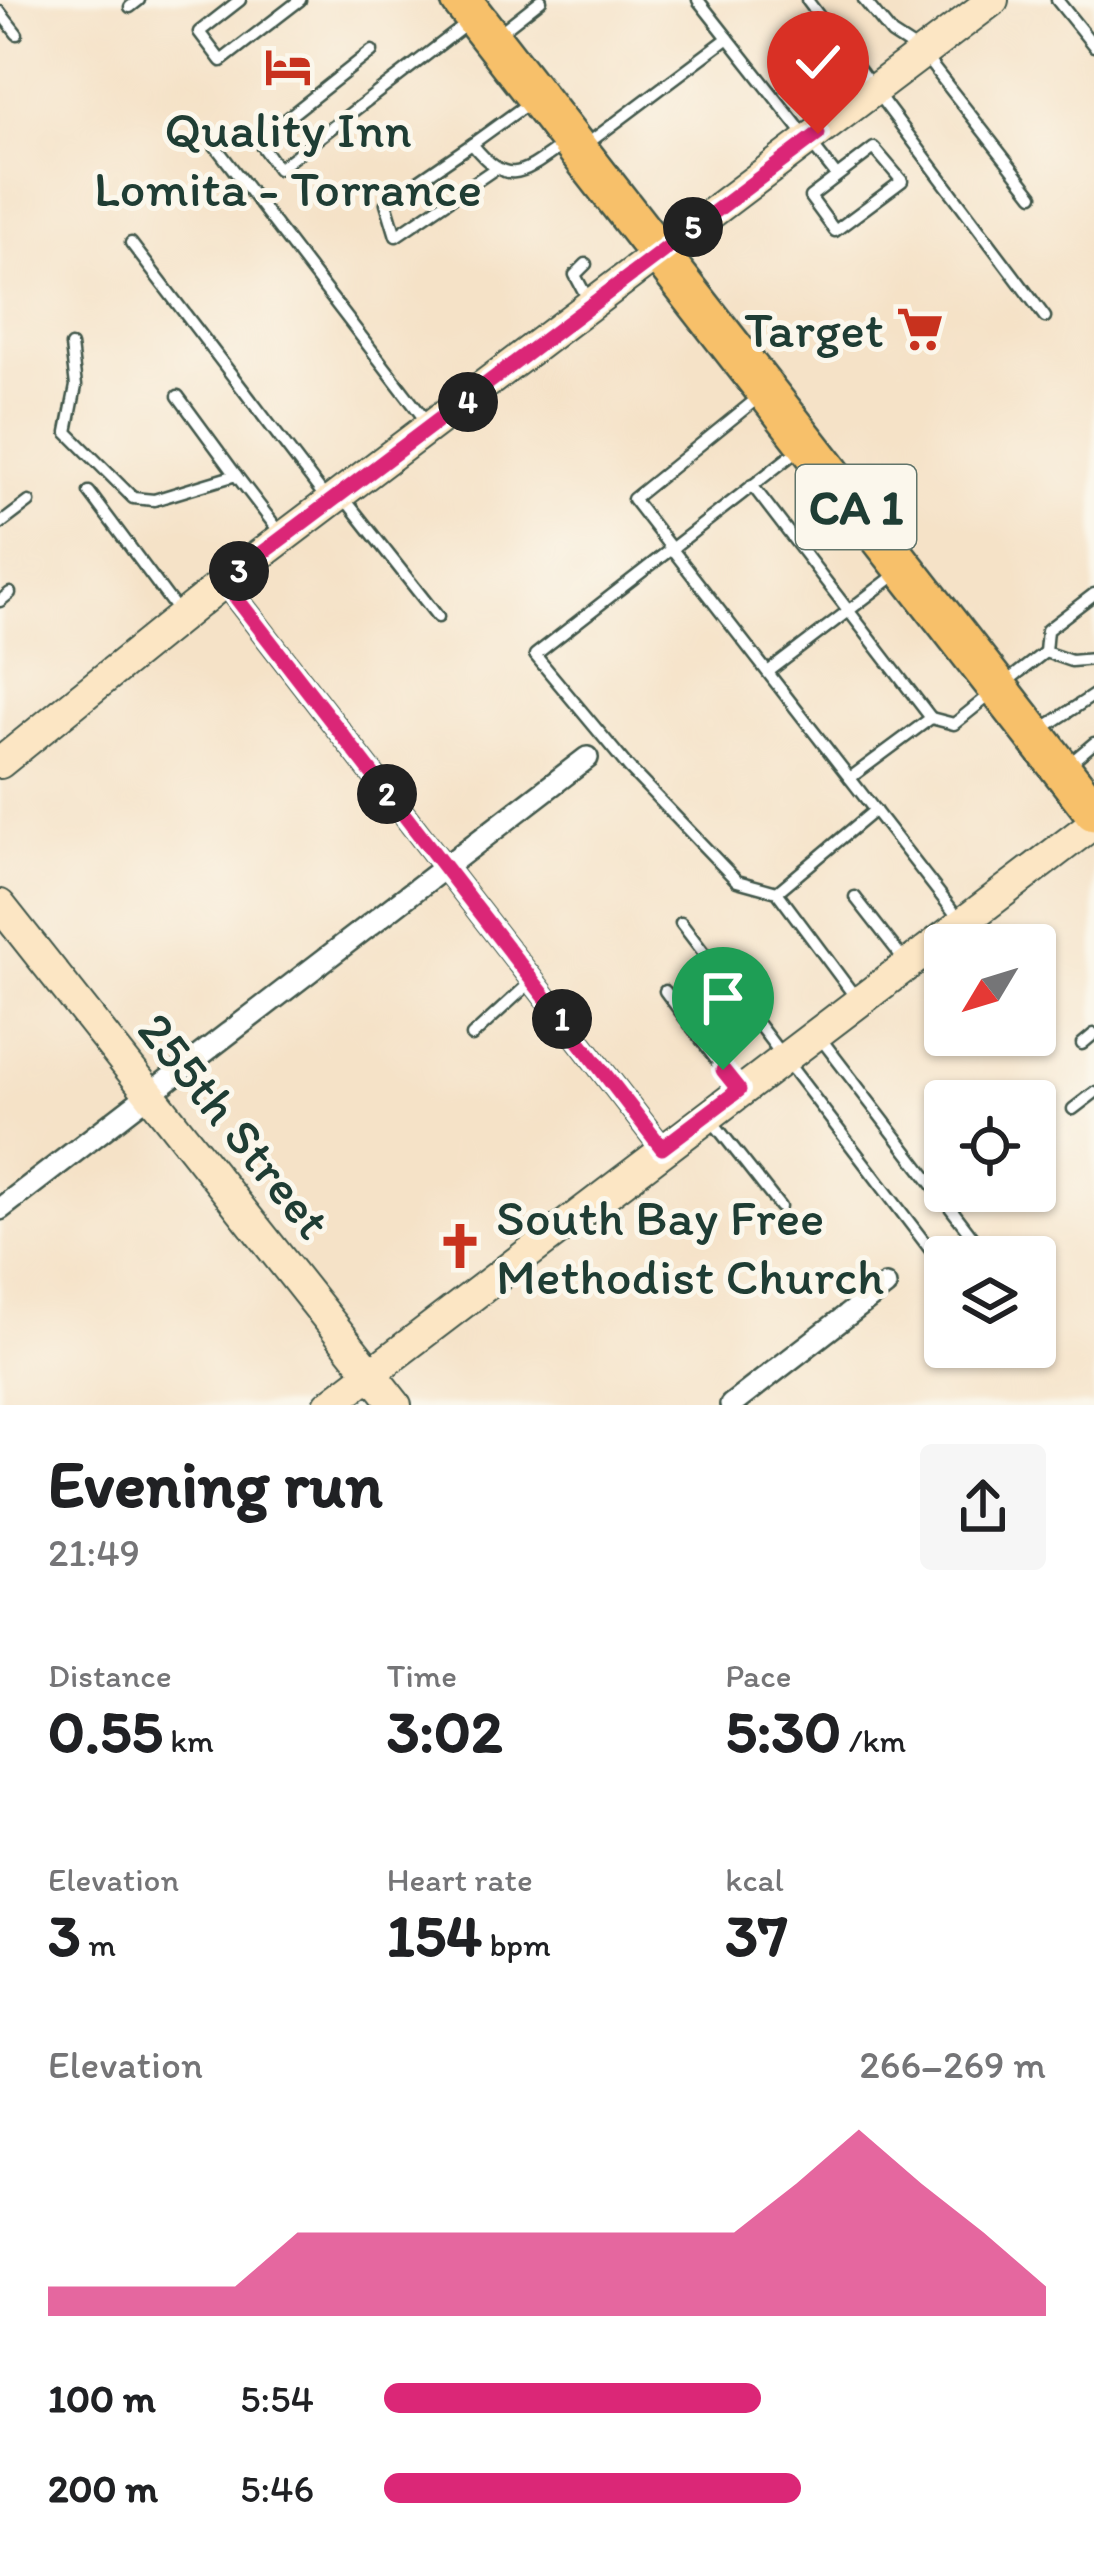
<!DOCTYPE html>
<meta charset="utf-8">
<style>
:root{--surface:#fff;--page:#f6f6f6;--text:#202124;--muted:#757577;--accent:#db2777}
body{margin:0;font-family:Itim,sans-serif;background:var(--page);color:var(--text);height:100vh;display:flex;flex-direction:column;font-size:45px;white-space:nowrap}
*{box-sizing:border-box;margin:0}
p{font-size:39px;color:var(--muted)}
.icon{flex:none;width:66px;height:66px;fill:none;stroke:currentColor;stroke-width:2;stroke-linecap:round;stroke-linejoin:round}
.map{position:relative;height:1405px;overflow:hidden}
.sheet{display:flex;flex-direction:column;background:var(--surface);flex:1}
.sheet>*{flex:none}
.needle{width:78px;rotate:232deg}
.controls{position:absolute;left:924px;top:924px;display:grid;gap:24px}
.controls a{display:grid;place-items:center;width:132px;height:132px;border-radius:12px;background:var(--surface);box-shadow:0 3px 9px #0004;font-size:60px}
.pin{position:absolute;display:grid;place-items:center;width:102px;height:102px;color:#fff;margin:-123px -51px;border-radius:50% 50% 50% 0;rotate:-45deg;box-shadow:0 0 12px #0007}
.pin .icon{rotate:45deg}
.km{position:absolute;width:60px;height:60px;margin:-30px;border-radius:50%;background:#222;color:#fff;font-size:33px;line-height:60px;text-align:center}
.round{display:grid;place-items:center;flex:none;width:126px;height:126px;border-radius:12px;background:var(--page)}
.headline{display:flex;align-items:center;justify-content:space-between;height:204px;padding:0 48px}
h1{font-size:66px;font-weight:700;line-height:90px}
.metrics{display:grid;grid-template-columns:repeat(3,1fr);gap:18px;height:204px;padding:12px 48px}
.metrics div{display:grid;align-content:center}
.metrics b{font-size:60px;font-weight:700}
.metrics small{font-size:33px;font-weight:400}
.metrics p{font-size:33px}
.chart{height:336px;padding:24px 48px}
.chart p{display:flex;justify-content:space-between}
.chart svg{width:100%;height:216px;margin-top:12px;fill:var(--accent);opacity:.7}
ul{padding:0 48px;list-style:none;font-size:39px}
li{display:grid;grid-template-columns:192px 144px 1fr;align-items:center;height:90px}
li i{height:30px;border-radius:15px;background:var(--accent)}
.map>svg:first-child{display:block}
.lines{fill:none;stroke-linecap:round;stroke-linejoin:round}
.lane-casing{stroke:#3f564a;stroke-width:15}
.street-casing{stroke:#3f564a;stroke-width:26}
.secondary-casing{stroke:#3f564a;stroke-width:34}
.highway-casing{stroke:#3f564a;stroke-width:44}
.lane{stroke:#fff;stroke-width:10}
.street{stroke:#fff;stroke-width:21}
.secondary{stroke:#fce6c4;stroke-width:30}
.highway{stroke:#f7c06b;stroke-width:39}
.route-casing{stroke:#fff;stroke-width:24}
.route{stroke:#db2777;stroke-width:15}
.labels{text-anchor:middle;stroke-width:10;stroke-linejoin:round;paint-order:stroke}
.shield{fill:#fbf7ec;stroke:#61756b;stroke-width:3}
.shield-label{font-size:48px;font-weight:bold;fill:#1f3d34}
.poi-label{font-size:51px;fill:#1f3d34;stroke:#fbf7ec}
.street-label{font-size:51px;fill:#1f3d34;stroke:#fbf7ec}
</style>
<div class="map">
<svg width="1094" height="1405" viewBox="0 0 1094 1405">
<rect width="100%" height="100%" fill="#fbf7ec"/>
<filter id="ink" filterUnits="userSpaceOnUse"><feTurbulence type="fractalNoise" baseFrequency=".00833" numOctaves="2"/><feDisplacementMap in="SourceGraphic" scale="24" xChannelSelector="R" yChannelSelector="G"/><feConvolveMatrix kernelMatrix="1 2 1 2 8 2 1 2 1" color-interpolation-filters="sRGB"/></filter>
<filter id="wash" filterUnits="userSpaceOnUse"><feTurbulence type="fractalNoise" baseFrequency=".004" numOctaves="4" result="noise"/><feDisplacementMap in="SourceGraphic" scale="48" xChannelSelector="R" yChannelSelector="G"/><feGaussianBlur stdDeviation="2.7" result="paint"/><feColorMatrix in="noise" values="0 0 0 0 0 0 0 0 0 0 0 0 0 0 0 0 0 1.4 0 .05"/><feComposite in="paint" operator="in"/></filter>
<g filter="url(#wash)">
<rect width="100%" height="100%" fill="#f5e2c7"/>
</g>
<g filter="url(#ink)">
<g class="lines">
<defs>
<g id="lane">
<path d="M 240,0 L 199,32 L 221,61 L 300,0"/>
<path d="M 698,0 L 836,175"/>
<path d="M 807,0 L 1045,317"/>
<path d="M 864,0 L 892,34 L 923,54 L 1033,195"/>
<path d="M 1057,0 L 1094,46"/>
<path d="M 130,7 L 139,0"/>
<path d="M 0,12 L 17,34"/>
<path d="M 499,33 L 541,0"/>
<path d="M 372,51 L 258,141 L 278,169 L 468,23"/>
<path d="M 530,102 L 472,144 C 508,188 521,175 564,144"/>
<path d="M 213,143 L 426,421"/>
<path d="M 472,144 L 386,203 L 396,236 L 493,170"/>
<path d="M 587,144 L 728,38"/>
<path d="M 874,148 L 902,181 L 835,231 L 810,197 Z"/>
<path d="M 131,243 L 328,501"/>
<path d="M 586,264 L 575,275 L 590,303"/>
<path d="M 71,346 L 76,386 L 67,432 L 133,498 L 154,500 L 236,475 L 282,535"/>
<path d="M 178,396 L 236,475"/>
<path d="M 759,397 L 633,499 L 960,920"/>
<path d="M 802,447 L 535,655 L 629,768 L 737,881 L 777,892 L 856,998"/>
<path d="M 752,485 L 931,718"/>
<path d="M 89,492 L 180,614"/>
<path d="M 344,498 L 438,617"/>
<path d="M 0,524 L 29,502"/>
<path d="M 0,601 L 10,593"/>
<path d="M 1045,652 L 1047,630 L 1094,594"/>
<path d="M 1045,652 L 1071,661 L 1094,659"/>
<path d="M 768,672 L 899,572"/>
<path d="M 1005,683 L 1045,652"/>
<path d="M 1042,729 L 1094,695"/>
<path d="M 1069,764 L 1094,743"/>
<path d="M 850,778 L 931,718 L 954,724 L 990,695"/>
<path d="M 777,892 L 875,810"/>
<path d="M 855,897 L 905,961"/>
<path d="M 681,923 L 945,1269"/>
<path d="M 665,991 L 737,1088"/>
<path d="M 818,1035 L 988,1257"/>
<path d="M 472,1036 L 532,981"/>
<path d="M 1082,1044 L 1094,1034"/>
<path d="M 1073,1109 L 1094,1093"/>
<path d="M 709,1117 L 780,1207"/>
</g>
<g id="street">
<path d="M 224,582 L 662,1148"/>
<path d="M 0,1209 L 587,758"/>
<path d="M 731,1405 L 885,1286"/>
</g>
<g id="secondary">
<path d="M 0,763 L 224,582 L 993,0"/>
<path d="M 0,905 L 396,1405"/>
<path d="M 329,1405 L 1094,823"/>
</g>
<path id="highway" d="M 461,0 L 1094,811"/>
</defs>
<use href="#lane" class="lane-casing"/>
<use href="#street" class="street-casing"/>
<use href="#secondary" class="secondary-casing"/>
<use href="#highway" class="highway-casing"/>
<use href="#lane" class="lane"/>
<use href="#street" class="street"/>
<use href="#secondary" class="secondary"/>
<use href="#highway" class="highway"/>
</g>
</g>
<g class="lines" filter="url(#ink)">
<defs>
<path id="route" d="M 723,1070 L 739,1090 L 662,1148 L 224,582 L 818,134"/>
</defs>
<use href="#route" class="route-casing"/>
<use href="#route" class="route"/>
</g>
<defs>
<symbol id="hotel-bare" viewBox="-9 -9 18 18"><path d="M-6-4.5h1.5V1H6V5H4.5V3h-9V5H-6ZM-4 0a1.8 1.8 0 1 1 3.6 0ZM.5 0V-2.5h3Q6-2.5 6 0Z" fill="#c8321e" stroke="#fbf7ec" stroke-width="2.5" paint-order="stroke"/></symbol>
<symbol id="supermarket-bare" viewBox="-9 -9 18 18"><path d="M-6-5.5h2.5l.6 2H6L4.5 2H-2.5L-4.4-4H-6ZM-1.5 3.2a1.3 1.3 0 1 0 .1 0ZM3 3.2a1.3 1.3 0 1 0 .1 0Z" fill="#c8321e" stroke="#fbf7ec" stroke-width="2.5" paint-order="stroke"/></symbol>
<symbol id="church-bare" viewBox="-9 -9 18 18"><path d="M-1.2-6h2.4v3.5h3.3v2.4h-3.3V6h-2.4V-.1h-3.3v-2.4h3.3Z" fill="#c8321e" stroke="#fbf7ec" stroke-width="2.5" paint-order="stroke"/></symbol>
</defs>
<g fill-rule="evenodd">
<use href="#hotel-bare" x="255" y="34" width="66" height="66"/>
<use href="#supermarket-bare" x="887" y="296" width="66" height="66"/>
<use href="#church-bare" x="427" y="1213" width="66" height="66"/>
</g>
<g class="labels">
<rect class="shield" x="796" y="465" width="120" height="84" rx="9"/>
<g class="shield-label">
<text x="856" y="524">CA 1</text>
</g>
<g class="poi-label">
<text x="288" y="147">Quality Inn<tspan x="288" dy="59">Lomita - Torrance</tspan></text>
<text x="884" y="347" text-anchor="end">Target</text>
<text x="496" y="1235" text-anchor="start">South Bay Free<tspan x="496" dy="59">Methodist Church</tspan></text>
</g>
<g class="street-label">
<text transform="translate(235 1125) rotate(51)" y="18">255th Street</text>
</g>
</g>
</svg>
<div class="controls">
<a><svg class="needle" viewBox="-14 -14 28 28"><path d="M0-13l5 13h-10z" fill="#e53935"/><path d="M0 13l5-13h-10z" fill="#757577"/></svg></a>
<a><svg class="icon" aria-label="locate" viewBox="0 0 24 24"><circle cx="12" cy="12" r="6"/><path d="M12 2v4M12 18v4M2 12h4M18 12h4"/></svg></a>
<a><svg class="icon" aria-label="layers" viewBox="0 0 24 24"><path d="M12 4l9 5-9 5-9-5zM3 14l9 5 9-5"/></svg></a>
</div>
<div class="pin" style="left:723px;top:1070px;background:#1e9e55"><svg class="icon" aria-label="arrive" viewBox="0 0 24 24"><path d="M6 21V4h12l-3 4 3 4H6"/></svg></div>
<div class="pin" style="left:818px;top:134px;background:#d93025"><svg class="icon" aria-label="check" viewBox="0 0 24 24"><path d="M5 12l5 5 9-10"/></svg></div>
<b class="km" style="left:562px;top:1019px">1</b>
<b class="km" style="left:387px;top:794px">2</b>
<b class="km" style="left:239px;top:571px">3</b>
<b class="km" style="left:468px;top:402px">4</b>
<b class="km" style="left:693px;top:227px">5</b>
</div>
<section class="sheet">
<div class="headline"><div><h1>Evening run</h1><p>21:49</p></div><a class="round"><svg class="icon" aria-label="share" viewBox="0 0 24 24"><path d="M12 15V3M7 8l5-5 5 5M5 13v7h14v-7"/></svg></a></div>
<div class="metrics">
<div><p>Distance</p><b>0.55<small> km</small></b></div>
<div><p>Time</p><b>3:02</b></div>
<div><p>Pace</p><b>5:30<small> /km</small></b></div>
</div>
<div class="metrics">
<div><p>Elevation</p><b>3<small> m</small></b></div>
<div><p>Heart rate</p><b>154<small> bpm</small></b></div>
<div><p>kcal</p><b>37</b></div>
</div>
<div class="chart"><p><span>Elevation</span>266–269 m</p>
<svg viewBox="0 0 160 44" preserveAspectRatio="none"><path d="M0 44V38L10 38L20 38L30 38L40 27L50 27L60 27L70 27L80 27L90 27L100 27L110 27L120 17L130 6L140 17L150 27L160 38V44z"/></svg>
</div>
<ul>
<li><b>100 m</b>5:54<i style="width:57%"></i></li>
<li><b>200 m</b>5:46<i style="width:63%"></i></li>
</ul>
</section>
